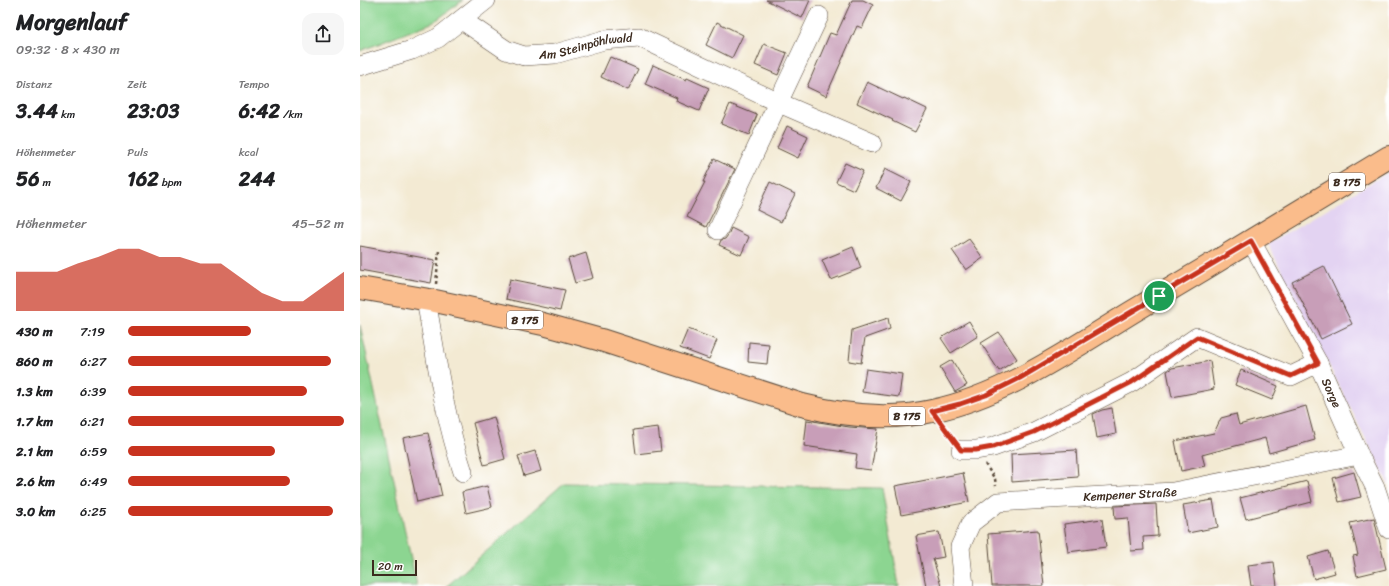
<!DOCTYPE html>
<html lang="de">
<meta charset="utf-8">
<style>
:root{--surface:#fff;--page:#f6f6f6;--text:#202124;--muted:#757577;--accent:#c8321e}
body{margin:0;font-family:Sriracha,sans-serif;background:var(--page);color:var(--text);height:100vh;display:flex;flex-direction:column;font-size:15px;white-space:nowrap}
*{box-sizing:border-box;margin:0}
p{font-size:13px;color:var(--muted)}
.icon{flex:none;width:22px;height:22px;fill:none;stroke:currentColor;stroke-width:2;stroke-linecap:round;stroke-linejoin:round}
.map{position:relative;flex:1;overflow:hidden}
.details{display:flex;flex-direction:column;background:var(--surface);width:360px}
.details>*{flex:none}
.scale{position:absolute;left:12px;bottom:10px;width:45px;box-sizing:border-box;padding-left:4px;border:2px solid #3b2a1e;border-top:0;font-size:11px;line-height:14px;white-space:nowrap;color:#3b2a1e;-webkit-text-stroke:3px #fff;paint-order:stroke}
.pin{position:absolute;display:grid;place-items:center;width:34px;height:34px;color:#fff;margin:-17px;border:2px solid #fff;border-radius:50%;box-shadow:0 1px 4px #0007}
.round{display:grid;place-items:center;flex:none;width:42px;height:42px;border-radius:12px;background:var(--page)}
.summary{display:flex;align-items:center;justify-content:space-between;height:68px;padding:0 16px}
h1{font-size:22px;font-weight:700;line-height:30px}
.figures{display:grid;grid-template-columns:repeat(3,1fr);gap:6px;height:68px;padding:4px 16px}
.figures div{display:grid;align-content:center}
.figures b{font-size:20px;font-weight:700}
.figures small{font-size:11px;font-weight:400}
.figures p{font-size:11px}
.chart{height:112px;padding:8px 16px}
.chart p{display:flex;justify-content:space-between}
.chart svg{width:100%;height:72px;margin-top:4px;fill:var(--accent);opacity:.7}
ul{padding:0 16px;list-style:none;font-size:13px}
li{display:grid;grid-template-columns:64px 48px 1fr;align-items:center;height:30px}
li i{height:10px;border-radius:5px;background:var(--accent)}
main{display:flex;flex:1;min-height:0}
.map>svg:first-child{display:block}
.built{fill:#e3d3f2}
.green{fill:#8cd591;stroke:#648058}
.building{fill:#c89eb8}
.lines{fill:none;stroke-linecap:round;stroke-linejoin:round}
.minor-casing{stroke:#574739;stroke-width:20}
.major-casing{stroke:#574739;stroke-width:24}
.path{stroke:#574739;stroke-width:2.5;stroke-dasharray:3 3;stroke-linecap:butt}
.minor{stroke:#fff;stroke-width:19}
.major{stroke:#fabc8b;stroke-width:22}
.route-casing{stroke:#fff;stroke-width:8}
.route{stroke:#c8321e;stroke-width:5}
.labels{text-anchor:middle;stroke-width:3.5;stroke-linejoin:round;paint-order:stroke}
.shield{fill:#fff;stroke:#766a62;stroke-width:1}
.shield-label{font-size:11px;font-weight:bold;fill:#3b2a1e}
.street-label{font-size:12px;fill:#3b2a1e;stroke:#fff}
</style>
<main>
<section class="details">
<div class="summary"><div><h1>Morgenlauf</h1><p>09:32 · 8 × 430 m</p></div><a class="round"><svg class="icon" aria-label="share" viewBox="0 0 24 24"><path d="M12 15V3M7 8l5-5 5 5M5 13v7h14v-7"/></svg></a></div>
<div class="figures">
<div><p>Distanz</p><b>3.44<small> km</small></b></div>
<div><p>Zeit</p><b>23:03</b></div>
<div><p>Tempo</p><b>6:42<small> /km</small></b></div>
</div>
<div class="figures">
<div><p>Höhenmeter</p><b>56<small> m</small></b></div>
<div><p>Puls</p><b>162<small> bpm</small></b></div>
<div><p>kcal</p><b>244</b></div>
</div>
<div class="chart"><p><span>Höhenmeter</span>45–52 m</p>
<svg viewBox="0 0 160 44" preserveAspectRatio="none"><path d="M0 44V20L10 20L20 20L30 15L40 11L50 6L60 6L70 11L80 11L90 15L100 15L110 24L120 33L130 38L140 38L150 29L160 20V44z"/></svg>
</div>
<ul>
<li><b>430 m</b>7:19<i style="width:57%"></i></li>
<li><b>860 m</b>6:27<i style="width:94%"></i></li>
<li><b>1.3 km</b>6:39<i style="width:83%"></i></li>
<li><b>1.7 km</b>6:21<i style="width:100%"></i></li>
<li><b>2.1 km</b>6:59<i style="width:68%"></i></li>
<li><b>2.6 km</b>6:49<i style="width:75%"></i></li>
<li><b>3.0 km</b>6:25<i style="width:95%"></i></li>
</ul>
</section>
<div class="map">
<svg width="1029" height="586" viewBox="0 0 1029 586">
<rect width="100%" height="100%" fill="#fff"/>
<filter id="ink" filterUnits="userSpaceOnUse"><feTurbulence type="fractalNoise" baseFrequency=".025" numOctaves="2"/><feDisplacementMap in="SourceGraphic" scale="8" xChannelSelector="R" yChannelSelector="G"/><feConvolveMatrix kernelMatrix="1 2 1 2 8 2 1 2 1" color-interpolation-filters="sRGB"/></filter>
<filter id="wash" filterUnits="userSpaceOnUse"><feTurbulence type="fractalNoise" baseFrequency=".012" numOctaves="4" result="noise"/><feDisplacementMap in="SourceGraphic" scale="16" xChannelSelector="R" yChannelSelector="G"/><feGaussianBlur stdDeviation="0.9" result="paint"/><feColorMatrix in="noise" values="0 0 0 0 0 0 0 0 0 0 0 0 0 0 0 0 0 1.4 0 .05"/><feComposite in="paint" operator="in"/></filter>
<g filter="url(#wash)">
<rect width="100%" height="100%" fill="#f3ead3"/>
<path class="built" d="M 1029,172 L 1029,485 L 908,244 Z"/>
<g class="green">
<path d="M 0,0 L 103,0 L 74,22 L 0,51 Z"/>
<path d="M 0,325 L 57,586 L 0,586 Z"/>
<path d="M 204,483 L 522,488 L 539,586 L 87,586 Z"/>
</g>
<g id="blocks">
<g class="building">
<path d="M 406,0 L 450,0 L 442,18 Z"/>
<path d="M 492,0 L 503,0 L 513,5 L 502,28 L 497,26 L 466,96 L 447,87 L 470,33 L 476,35 Z"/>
<path d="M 357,22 L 383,35 L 372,58 L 346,45 Z"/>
<path d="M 404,44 L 427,53 L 418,75 L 395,65 Z"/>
<path d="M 250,57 L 278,69 L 268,90 L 241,77 Z"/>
<path d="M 293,65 L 326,80 L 327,78 L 349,88 L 339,111 L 316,101 L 317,98 L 285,84 Z"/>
<path d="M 507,82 L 543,99 L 544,98 L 567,109 L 555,132 L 532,121 L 533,120 L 497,103 Z"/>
<path d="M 370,104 L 397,115 L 389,135 L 361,124 Z"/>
<path d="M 427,126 L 448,136 L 438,158 L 417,148 Z"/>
<path d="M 354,159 L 375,169 L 346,227 L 327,217 L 345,182 L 343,182 Z"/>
<path d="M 485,163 L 503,171 L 494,190 L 476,182 Z"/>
<path d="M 525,169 L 551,182 L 541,201 L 516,188 Z"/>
<path d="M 410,182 L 435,194 L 421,222 L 397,210 Z"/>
<path d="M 371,228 L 389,237 L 381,255 L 359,245 L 361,240 L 365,239 L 368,235 Z"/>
<path d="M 609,239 L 623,258 L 606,270 L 592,250 Z"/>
<path d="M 0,246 L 75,260 L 71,283 L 0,270 Z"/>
<path d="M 493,247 L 501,268 L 471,280 L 462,260 Z"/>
<path d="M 226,253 L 233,278 L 215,283 L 208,259 Z"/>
<path d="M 964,266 L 992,324 L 961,339 L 932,282 Z"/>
<path d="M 150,279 L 205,290 L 200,311 L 146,299 Z"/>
<path d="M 528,318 L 530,329 L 505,338 L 501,363 L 489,361 L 492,330 Z"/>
<path d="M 609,321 L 618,336 L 591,353 L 581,338 Z"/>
<path d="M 328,329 L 357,340 L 349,359 L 320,348 Z"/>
<path d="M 639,332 L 657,359 L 639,371 L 621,343 Z"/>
<path d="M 389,342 L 409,344 L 407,364 L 388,362 Z"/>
<path d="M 592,360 L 607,385 L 595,392 L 580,367 Z"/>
<path d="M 850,361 L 854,389 L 812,397 L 807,371 L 812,368 Z"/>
<path d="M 506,369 L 542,374 L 539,397 L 502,392 Z"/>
<path d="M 881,370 L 918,386 L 912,400 L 875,385 Z"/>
<path d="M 946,406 L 955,440 L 909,453 L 905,438 L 842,455 L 845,466 L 821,471 L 815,441 L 854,433 L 861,418 L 876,414 L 879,425 Z"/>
<path d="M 752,408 L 756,434 L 737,438 L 733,414 L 742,410 Z"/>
<path d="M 134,417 L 145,459 L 124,465 L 113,423 Z"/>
<path d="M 447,420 L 489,427 L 518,429 L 511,470 L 495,468 L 497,454 L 444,446 Z"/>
<path d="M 298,427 L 301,451 L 276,454 L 273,430 Z"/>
<path d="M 68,433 L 82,496 L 57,502 L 43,438 Z"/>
<path d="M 716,450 L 718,477 L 652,482 L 651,454 Z"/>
<path d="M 175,451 L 181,471 L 164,476 L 158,456 Z"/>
<path d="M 994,472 L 1001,497 L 979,502 L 973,478 Z"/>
<path d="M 603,473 L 609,502 L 541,515 L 535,486 Z"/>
<path d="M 947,481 L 952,502 L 886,519 L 880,498 Z"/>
<path d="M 127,486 L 132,507 L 106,513 L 102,492 Z"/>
<path d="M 853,500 L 858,527 L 828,533 L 823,505 Z"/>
<path d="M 796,504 L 798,536 L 783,537 L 784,550 L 771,551 L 768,518 L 755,519 L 754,506 Z"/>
<path d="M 1014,518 L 1026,569 L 997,576 L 993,556 L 998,555 L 990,523 Z"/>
<path d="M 742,519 L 746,547 L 708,552 L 704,524 Z"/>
<path d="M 678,530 L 684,586 L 632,586 L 628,534 Z"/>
<path d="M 579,532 L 584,557 L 573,559 L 581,586 L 566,586 L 556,536 Z"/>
<path d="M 968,551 L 975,573 L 954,579 L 948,557 Z"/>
<path d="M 914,562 L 917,586 L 891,586 L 888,565 Z"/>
</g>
</g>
</g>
<g filter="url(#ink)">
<use href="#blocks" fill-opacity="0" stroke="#574739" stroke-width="1"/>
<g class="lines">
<defs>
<g id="minor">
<path id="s1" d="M 102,20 L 146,50 L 164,56 L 195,54 L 244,40 L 279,37 L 417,102 L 512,143"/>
<path d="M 0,66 L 52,50 L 78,38 L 126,0"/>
<path d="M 358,230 L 459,16"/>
<path id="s2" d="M 891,241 L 958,363 L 999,455 L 1015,487 L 1029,529"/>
<path d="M 66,299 C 76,357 84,416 103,472"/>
<path d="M 601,450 L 616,450 L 633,447 L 674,432 L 772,382 L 837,337 L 931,376 L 958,363"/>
<path id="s3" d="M 604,586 L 600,547 L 611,523 L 638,502 L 813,492 L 999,455"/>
</g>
<path id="major" d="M 0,288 L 75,301 L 183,324 L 241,340 L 442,405 C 485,416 528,421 572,411 C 644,396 710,350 772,312 C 858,261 943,209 1029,157"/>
</defs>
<use href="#minor" class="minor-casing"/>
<use href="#major" class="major-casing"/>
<g class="path">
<path d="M 76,284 L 79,250"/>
<path d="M 583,426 L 591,437"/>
<path d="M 625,464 L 635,479 L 636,486"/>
</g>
<use href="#minor" class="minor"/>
<use href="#major" class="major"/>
</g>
</g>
<g class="lines" filter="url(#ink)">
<defs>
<path id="route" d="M 891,241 L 958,363 L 931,376 L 837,337 L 772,382 L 674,432 L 633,447 L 616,450 L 601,450 L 572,411 L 600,404 L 626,395 L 660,378 Z"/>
</defs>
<use href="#route" class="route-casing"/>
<use href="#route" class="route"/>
</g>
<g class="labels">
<g class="shield">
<rect x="969" y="173" width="36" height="18" rx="3"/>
<rect x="147" y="311" width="36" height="18" rx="3"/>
<rect x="529" y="407" width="36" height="18" rx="3"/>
</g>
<g class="shield-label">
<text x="987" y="186">B 175</text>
<text x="165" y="324">B 175</text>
<text x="547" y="420">B 175</text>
</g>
<g class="street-label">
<text dy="4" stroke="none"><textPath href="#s1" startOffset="135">Am Steinpöhlwald</textPath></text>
<text dy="4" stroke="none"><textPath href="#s2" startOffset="172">Sorge</textPath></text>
<text dy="4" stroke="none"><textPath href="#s3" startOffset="232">Kempener Straße</textPath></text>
</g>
</g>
</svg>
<div class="scale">20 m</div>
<div class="pin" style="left:799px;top:296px;background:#1e9e55"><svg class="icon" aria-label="arrive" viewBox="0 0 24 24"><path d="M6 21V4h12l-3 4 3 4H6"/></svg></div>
</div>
</main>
